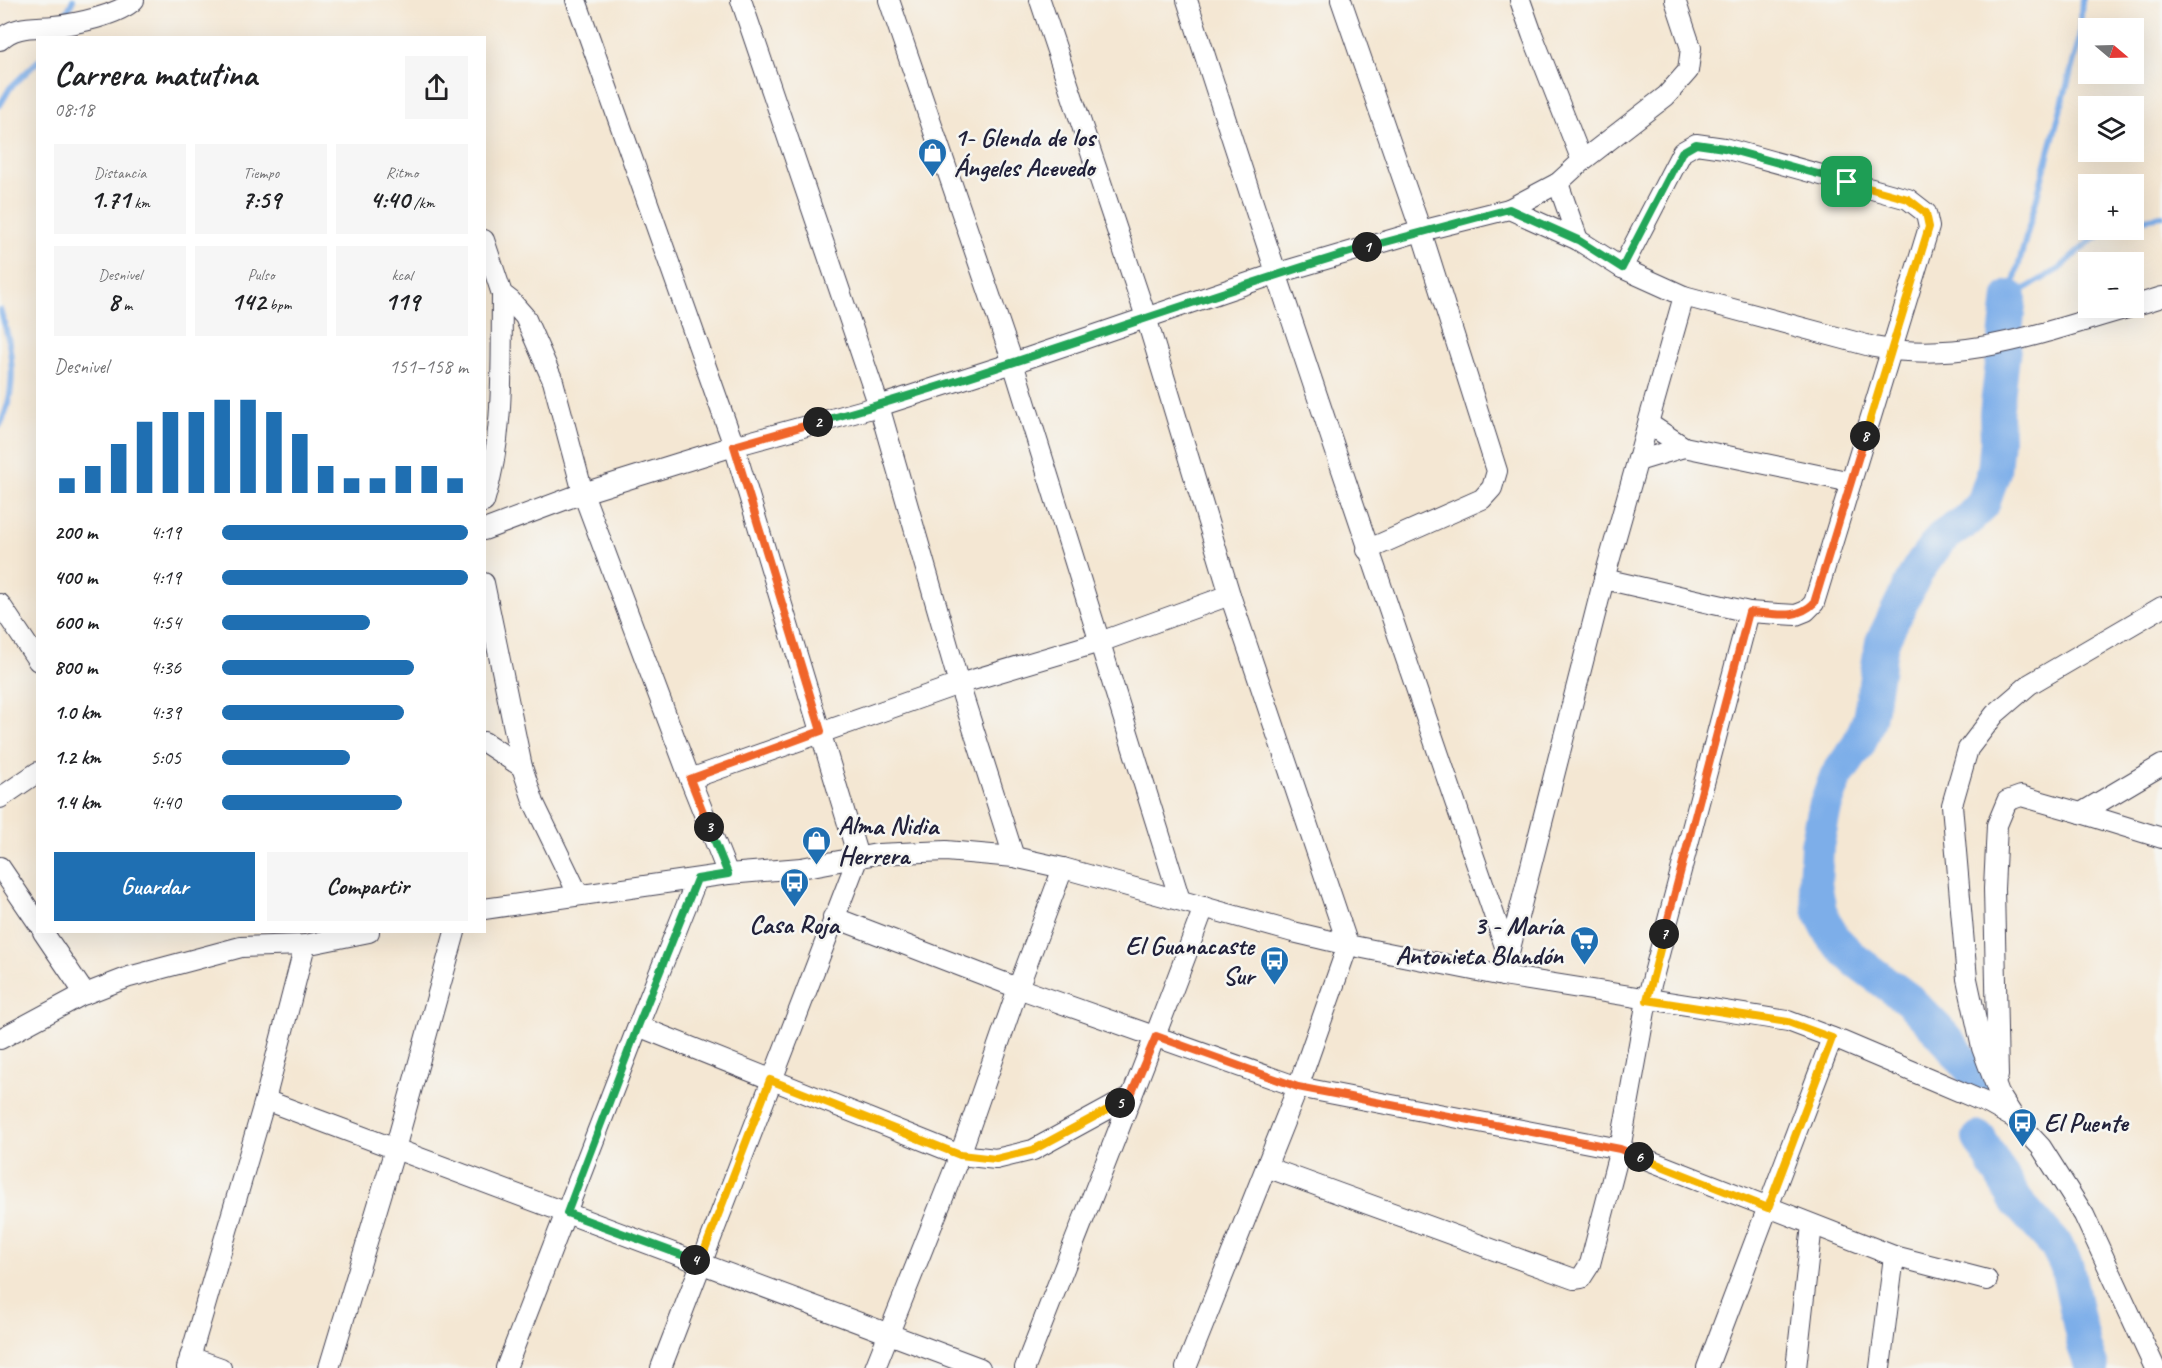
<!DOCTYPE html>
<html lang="es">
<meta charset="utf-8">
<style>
:root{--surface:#fff;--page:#f6f6f6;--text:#202124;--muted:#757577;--accent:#1f6fb2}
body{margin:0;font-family:Caveat,sans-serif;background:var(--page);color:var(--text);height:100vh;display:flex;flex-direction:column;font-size:22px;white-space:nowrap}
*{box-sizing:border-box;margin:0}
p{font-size:20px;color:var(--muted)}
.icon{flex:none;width:33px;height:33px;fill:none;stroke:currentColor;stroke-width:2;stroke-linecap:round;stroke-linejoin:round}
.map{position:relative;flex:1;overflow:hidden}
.panel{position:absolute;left:36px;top:36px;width:450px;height:897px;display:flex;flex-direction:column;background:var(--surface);border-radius:0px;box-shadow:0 6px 24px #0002}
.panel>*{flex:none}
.needle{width:39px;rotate:109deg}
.fabs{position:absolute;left:2078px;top:18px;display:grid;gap:12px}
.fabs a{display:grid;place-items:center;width:66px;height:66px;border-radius:0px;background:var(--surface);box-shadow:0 6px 24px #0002;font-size:30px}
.pin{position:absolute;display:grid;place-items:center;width:51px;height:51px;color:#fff;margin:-26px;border-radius:12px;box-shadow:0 3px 9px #0006}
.km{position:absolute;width:30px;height:30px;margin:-15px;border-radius:50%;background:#222;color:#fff;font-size:16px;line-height:30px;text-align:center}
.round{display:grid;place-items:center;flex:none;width:63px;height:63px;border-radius:0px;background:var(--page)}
.head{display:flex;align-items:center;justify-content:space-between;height:102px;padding:0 18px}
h1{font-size:33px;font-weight:700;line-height:45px}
.figures{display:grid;grid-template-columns:repeat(3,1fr);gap:9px;height:102px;padding:6px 18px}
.figures div{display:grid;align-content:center;border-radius:0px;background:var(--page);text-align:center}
.figures b{font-size:26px;font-weight:700}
.figures small{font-size:16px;font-weight:400}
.figures p{font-size:16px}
.chart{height:168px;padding:12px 18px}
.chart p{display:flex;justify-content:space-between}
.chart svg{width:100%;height:108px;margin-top:6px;stroke:var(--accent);stroke-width:6}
.primary-button{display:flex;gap:12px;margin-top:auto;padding:12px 18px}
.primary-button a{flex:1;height:69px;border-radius:0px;background:var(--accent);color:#fff;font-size:24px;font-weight:700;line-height:69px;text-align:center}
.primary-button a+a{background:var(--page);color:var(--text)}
ul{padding:0 18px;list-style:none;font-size:20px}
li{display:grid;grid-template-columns:96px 72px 1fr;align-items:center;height:45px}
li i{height:15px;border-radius:8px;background:var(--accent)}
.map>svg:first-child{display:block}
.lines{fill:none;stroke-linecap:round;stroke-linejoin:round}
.stream{stroke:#7daee9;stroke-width:6}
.river{stroke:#7daee9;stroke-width:34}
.minor-casing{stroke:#424052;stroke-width:22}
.minor{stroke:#fff;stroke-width:20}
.split-1-casing{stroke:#fff;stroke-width:12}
.split-2-casing{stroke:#fff;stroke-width:12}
.split-3-casing{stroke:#fff;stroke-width:12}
.split-4-casing{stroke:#fff;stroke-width:12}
.split-5-casing{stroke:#fff;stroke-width:12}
.split-6-casing{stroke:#fff;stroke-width:12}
.split-7-casing{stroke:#fff;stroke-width:12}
.split-8-casing{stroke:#fff;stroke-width:12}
.split-9-casing{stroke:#fff;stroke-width:12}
.split-1{stroke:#22a559;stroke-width:8}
.split-2{stroke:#22a559;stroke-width:8}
.split-3{stroke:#f0652b;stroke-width:8}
.split-4{stroke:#22a559;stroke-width:8}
.split-5{stroke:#f5b400;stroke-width:8}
.split-6{stroke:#f0652b;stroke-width:8}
.split-7{stroke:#f5b400;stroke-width:8}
.split-8{stroke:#f0652b;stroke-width:8}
.split-9{stroke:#f5b400;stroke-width:8}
.labels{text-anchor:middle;stroke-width:5;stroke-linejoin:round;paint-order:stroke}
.poi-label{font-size:26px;font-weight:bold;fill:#22223b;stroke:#f6f6f2;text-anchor:start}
</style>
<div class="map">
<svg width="2162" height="1368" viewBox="0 0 2162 1368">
<rect width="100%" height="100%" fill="#f6f6f2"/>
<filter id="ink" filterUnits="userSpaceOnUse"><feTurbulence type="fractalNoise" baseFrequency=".0167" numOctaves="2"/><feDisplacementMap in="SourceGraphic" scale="12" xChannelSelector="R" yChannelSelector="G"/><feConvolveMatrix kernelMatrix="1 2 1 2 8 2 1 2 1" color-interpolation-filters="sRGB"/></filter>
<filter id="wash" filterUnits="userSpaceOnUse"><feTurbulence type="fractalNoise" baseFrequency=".008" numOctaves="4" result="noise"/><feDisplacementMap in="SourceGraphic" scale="24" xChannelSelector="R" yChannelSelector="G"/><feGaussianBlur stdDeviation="1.35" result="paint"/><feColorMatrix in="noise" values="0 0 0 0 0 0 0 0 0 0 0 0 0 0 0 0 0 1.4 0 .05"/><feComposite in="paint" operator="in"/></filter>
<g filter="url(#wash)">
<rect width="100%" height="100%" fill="#f4e7d3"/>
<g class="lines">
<g class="stream">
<path d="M 65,16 L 73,0"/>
<path d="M 0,105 L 10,88 L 38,61"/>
<path d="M 2133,221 L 2162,216"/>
<path d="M 2010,297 L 2079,41 L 2082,0"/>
<path d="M 2011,297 L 2059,269 L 2087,244 L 2108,230"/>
<path d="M 0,310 C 13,346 18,390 0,425"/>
</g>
<g class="river">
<path d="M 1982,1084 L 1943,1035 L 1909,1000 L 1855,960 L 1834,939 L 1820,912 L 1815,883 L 1817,846 L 1825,807 L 1836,777 L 1859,744 L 1869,719 L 1882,642 L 1917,571 L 1941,538 L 1968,520 L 1983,504 L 1994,471 L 1997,439 L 1996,414 L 2010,297"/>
<path d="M 1979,1138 L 2017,1202 L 2056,1245 L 2067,1267 L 2084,1346 L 2092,1368"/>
</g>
</g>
</g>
<g filter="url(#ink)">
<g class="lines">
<defs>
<g id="minor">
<path d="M 576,0 L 734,446 L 858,857 L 661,1368"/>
<path d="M 741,0 L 879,406 L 959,684 L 1014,857"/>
<path d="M 889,0 L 1013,363 L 1180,900"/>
<path d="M 1040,0 L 1146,317 L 1230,595 L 1348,945 L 1298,1087 L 1186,1368"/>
<path d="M 1187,0 C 1290,320 1398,638 1508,955"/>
<path d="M 1341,0 L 1421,231 L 1497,471 L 1492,488 L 1482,499 L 1367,550"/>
<path d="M 0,40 C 15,25 34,28 54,26 C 76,24 119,15 134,0"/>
<path d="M 1582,161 L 1666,96 L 1688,71 L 1691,48 L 1675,0"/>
<path d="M 1558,183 L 1578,240"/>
<path d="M 1509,209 L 1558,183 L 1582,161 L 1532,34 L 1520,0"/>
<path d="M 484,240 L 502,294 L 511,301 L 525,317 L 553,381 L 583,493 L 690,779 L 728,874"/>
<path d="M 2133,306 L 2162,297"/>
<path d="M 1649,424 L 1684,447 L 1851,482"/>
<path d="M 1638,461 L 1684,447"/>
<path d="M 484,502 C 505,435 501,363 502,294"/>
<path d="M 484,530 L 583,493 L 734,446 L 879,406 L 1013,363 L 1275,274 L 1421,231 L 1509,209 L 1578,240 L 1622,268 L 1684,296"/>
<path d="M 1604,579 L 1749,612 L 1796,615 L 1806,611 L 1814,603 L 1929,227 L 1926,213 L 1908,199 L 1724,148 L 1696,144 L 1682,152 L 1622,268"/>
<path d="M 484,583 L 522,767 L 534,803 L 578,894"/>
<path d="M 0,604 L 38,661"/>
<path d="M 484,742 L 522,767"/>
<path d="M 690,779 L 959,684 L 1100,642 L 1230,595"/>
<path d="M 0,798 L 38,772"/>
<path d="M 2081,813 L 2162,838"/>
<path d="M 0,867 L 38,923"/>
<path d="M 484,909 L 728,874 L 801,868 L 877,854 L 946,851 L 1014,857 L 1063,868 L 1293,932 L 1348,945 L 1503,976 L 1788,1021 L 1841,1041 L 1940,1083 L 1989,1104 L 2014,1118 L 2041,1147 L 2084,1215 L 2155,1368"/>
<path d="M 833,917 L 1018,988 L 1298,1087 L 1620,1149 L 1647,1000 L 1749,612"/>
<path d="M 43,932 L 85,994"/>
<path d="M 1503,976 L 1604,579 L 1684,296 L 1874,347 C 1964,364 2043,332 2128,308"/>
<path d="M 638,1026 L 960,1155 L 996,1159 L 1033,1150 L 1130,1097"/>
<path d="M 0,1039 L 80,996 L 129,977 L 241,947 L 305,945 L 369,932"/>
<path d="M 1998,1076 L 1994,889 L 1997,825 L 2007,801 L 2021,796 L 2081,813 L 2162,765"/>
<path d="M 265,1100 L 980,1368"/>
<path d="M 2013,1116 L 1999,1094 L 1982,1048 L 1967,979 L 1952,805 L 1968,749 L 1995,714 L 2030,684 L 2162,607"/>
<path d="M 1266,1167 L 1574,1279 L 1581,1278 L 1590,1264 L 1620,1149 L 1894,1256 L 1987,1280"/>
<path d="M 190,1357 L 221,1368"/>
<path d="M 187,1368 L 265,1100 L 305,945"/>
<path d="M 329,1368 L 395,1149 L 455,932"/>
<path d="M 506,1368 L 638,1026 L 697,879"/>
<path d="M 875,1368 L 960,1155 L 1018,988 L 1063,868"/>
<path d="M 1025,1368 C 1085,1214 1147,1061 1204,907"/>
<path d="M 1707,1368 L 1832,1038"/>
<path d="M 1796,1368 L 1812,1225"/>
<path d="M 1880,1368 L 1894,1256"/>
</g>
</defs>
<use href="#minor" class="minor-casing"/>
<use href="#minor" class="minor"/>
</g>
</g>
<g class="lines" filter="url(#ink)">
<defs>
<path id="split-1" d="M 1367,247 L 1509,209 L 1578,240 L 1622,268 L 1682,152 L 1696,144 L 1724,148 L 1847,182"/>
<path id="split-2" d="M 818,422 C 1003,371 1183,302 1367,247"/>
<path id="split-3" d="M 709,827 L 690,779 L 821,731 L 734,446 L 818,422"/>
<path id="split-4" d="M 695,1260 L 567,1213 L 638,1026 L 697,879 L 728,874 L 709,827"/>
<path id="split-5" d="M 695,1260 L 700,1262 L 770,1080 L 960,1155 L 996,1159 L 1033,1150 L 1120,1103"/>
<path id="split-6" d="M 1120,1103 L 1130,1097 L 1156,1036 L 1298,1087 L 1620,1149 L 1639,1157"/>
<path id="split-7" d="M 1639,1157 L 1768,1208 L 1832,1038 L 1788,1022 L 1647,1000 L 1664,934"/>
<path id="split-8" d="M 1664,934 L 1749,612 C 1773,613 1796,621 1814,603 L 1865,436"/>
<path id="split-9" d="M 1847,182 L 1908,199 L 1926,213 L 1929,227 L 1865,436"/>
</defs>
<use href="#split-1" class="split-1-casing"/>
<use href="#split-2" class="split-2-casing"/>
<use href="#split-3" class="split-3-casing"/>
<use href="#split-4" class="split-4-casing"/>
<use href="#split-5" class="split-5-casing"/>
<use href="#split-6" class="split-6-casing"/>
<use href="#split-7" class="split-7-casing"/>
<use href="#split-8" class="split-8-casing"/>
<use href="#split-9" class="split-9-casing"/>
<use href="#split-1" class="split-1"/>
<use href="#split-2" class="split-2"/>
<use href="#split-3" class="split-3"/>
<use href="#split-4" class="split-4"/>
<use href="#split-5" class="split-5"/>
<use href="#split-6" class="split-6"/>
<use href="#split-7" class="split-7"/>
<use href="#split-8" class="split-8"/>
<use href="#split-9" class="split-9"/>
</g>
<defs>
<symbol id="shop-pin" viewBox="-11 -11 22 30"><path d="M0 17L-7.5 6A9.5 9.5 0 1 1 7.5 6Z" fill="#1f6fb2" stroke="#f6f6f2"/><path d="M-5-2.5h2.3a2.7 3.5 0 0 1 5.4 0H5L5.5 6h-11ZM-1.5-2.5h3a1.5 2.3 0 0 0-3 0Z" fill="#fff"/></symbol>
<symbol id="bus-pin" viewBox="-11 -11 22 30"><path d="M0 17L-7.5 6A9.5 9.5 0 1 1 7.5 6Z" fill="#1f6fb2" stroke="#f6f6f2"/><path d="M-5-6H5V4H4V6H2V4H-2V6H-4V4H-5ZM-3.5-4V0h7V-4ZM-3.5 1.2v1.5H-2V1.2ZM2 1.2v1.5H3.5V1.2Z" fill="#fff"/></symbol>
<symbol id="supermarket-pin" viewBox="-11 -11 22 30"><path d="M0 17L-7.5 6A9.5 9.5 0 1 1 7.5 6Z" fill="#1f6fb2" stroke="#f6f6f2"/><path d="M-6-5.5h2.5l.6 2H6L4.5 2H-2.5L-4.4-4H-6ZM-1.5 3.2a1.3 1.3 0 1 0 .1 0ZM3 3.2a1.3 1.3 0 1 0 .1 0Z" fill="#fff"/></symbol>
</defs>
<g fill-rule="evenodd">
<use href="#shop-pin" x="916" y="136" width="33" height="45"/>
<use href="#shop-pin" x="800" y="824" width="33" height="45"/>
<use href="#bus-pin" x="778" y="866" width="33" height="45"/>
<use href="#supermarket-pin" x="1568" y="924" width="33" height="45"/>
<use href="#bus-pin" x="1258" y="944" width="33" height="45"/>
<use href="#bus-pin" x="2006" y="1106" width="33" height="45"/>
</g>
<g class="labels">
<g class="poi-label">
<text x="954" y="146">1- Glenda de los<tspan x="954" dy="30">Ángeles Acevedo</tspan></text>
<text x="838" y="834">Alma Nidia<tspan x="838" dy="30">Herrera</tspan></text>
<text x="794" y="933" text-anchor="middle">Casa Roja</text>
<text x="1563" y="934" text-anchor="end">3 - María<tspan x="1563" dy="30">Antonieta Blandón</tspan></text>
<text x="1254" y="954" text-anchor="end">El Guanacaste<tspan x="1254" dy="30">Sur</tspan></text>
<text x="2044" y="1131">El Puente</text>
</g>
</g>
</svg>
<div class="fabs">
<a><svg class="needle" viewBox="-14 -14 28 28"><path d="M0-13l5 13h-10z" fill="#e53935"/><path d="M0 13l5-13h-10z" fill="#757577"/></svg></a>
<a><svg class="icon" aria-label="layers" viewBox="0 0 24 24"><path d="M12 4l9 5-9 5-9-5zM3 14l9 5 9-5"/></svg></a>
<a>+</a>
<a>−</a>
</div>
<div class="pin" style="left:1847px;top:182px;background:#1e9e55"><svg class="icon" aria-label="arrive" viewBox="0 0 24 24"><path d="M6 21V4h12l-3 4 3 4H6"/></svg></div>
<b class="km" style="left:1367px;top:247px">1</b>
<b class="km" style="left:818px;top:422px">2</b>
<b class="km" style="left:709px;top:827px">3</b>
<b class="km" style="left:695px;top:1260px">4</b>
<b class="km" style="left:1120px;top:1103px">5</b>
<b class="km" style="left:1639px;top:1157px">6</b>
<b class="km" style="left:1664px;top:934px">7</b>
<b class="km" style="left:1865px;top:436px">8</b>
<section class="panel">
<div class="head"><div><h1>Carrera matutina</h1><p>08:18</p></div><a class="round"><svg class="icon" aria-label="share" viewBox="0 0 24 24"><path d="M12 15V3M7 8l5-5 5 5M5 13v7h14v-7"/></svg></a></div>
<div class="figures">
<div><p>Distancia</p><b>1.71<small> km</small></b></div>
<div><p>Tiempo</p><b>7:59</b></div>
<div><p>Ritmo</p><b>4:40<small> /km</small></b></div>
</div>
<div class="figures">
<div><p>Desnivel</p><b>8<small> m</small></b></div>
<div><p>Pulso</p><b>142<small> bpm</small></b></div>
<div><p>kcal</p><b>119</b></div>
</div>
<div class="chart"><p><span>Desnivel</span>151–158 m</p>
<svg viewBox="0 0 160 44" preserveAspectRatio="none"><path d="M5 44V38M15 44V33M25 44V24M35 44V15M45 44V11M55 44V11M65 44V6M75 44V6M85 44V11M95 44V20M105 44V33M115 44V38M125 44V38M135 44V33M145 44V33M155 44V38"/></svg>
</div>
<ul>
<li><b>200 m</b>4:19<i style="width:100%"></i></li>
<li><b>400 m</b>4:19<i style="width:100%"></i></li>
<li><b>600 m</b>4:54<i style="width:60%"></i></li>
<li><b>800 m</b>4:36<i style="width:78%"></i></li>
<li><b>1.0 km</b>4:39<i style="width:74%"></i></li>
<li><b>1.2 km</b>5:05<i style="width:52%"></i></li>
<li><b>1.4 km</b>4:40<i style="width:73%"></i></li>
</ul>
<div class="primary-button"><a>Guardar</a><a>Compartir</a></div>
</section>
</div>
